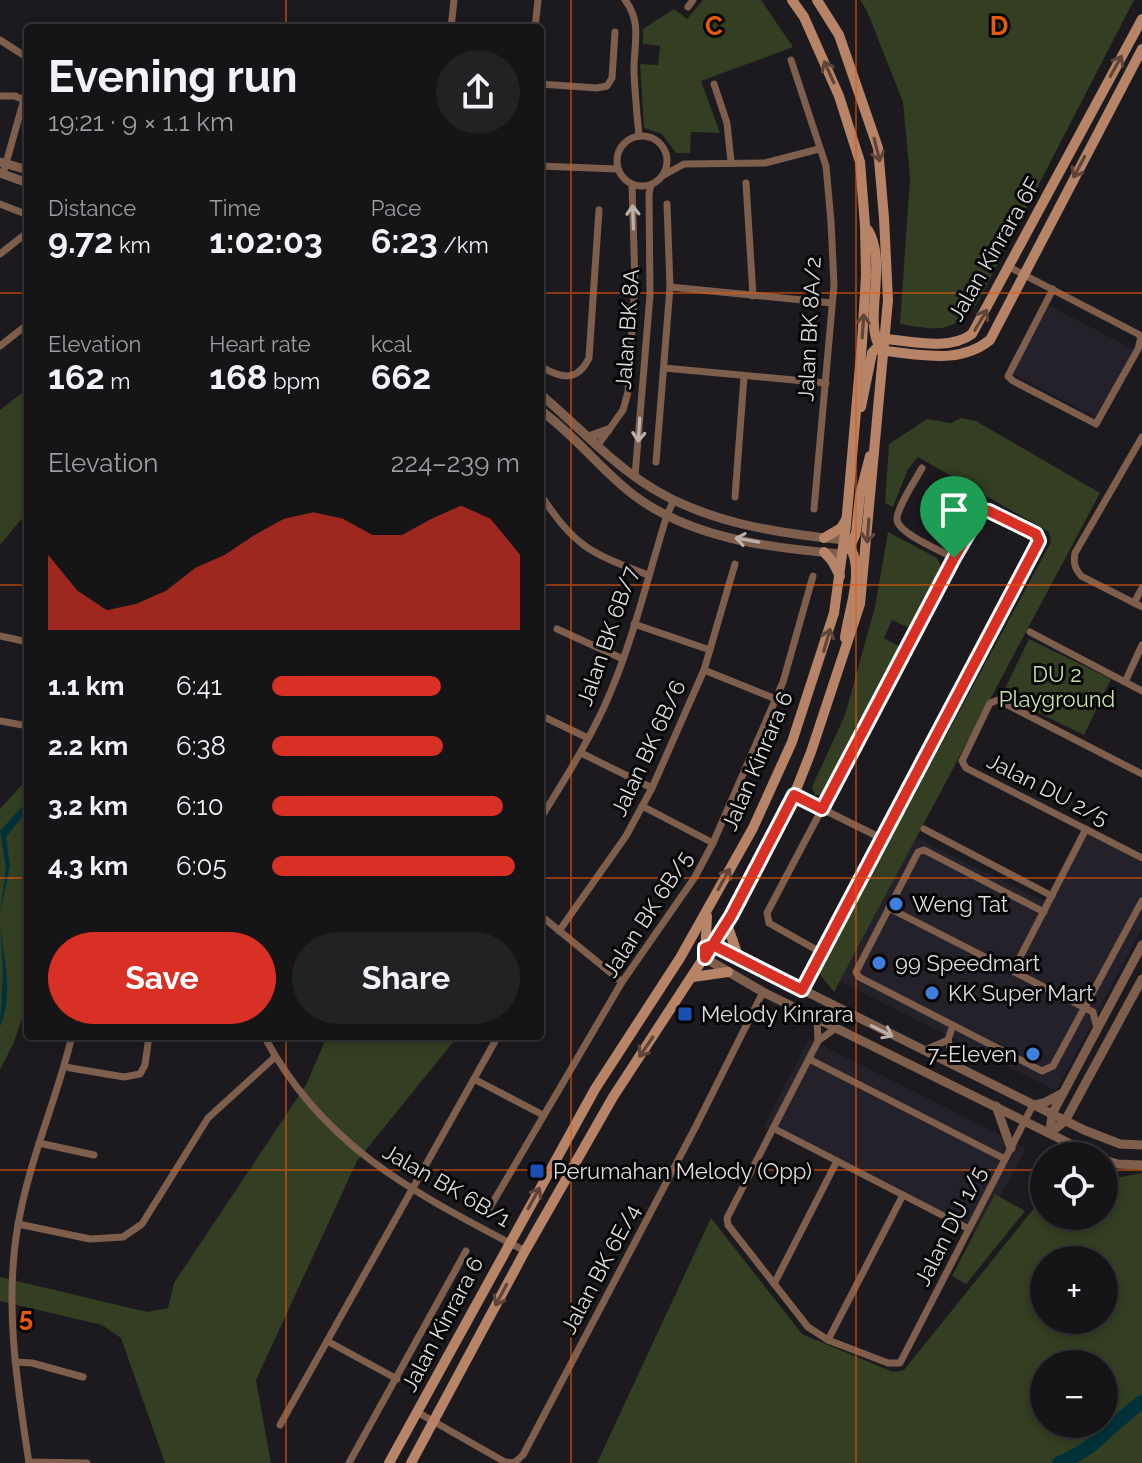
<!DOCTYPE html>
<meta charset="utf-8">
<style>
:root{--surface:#151416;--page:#222123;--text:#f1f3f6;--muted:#9d9ea1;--line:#343335;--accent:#d93025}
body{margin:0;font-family:Raleway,sans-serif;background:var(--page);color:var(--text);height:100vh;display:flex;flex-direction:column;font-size:30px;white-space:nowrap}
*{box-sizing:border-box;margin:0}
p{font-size:26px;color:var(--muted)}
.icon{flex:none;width:44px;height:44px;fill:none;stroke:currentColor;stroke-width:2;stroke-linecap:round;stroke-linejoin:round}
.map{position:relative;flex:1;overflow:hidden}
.sheet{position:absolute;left:24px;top:24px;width:520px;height:1016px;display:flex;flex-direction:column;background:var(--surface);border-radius:8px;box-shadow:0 4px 12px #0003,0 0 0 2px var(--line)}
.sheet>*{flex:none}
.tools{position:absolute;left:1030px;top:1142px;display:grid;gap:16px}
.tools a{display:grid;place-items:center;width:88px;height:88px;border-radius:50%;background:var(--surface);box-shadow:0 4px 12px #0003,0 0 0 2px var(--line);font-size:40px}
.pin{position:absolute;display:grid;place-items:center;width:68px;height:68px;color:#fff;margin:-82px -34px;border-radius:50% 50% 50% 0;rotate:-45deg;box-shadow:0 0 8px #0007}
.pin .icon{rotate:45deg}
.round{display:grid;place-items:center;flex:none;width:84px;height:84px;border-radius:42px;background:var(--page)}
.headline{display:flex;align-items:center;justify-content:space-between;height:136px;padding:0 24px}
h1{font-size:44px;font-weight:700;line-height:60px}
.metrics{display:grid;grid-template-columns:repeat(3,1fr);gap:12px;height:136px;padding:8px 24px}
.metrics div{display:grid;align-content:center}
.metrics b{font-size:34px;font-weight:700}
.metrics small{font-size:22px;font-weight:400}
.metrics p{font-size:22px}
.chart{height:224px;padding:16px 24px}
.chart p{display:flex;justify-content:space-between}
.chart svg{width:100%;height:144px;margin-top:8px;fill:var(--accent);opacity:.7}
.cta{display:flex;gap:16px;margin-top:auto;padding:16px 24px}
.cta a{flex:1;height:92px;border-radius:48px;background:var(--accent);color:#fff;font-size:32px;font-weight:700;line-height:92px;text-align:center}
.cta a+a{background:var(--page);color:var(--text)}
ul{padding:0 24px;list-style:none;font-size:26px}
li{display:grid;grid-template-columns:128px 96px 1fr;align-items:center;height:60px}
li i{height:20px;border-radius:10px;background:var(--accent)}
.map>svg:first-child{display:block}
.built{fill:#25212a}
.green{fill:#333e22;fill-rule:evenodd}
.water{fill:#01323a}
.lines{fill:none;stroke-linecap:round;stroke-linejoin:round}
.river{stroke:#01323a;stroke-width:14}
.minor{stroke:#7e5e4d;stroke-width:7}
.tertiary{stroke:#7e5e4d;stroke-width:9}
.secondary{stroke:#b78468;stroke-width:10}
.oneway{stroke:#5e4538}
.oneway2{stroke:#bcb0ab}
.route-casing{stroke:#fff;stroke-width:16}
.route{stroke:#d93025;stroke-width:10}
.grid{fill:none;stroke:#e8590c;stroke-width:2;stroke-opacity:0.55}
.shop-dot{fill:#3f7fe0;stroke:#060607;stroke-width:3}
.transit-dot{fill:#1a4fb4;stroke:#060607;stroke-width:3}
.labels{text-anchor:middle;stroke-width:6;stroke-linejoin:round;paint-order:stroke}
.street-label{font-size:22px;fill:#dddcde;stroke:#060607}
.park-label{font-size:22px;fill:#c8e1a8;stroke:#060607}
.poi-label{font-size:22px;fill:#dddcde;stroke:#060607;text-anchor:start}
.grid-label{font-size:26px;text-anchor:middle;font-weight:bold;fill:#e8590c;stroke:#060607;stroke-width:6;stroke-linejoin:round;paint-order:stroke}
</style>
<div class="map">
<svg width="1142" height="1463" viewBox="0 0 1142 1463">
<rect width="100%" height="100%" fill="#1c1a1e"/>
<g class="built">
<path d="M 1048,305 L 1133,349 L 1098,419 L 1012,373 Z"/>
<path d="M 1081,830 L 1142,862 L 1142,928 L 1056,1091 L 840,981 L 916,838 L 1044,901 Z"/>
<path d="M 809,1039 L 1026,1148 L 979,1237 L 763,1127 Z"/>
</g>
<g class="green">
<path d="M 703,0 L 761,0 L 793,47 L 701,81 L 720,133 L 691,132 L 690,153 L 676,153 L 662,134 L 644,128 L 640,64 L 658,65 L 660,46 L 643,44 L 643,29 L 674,9 L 687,19 Z"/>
<path d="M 860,0 L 1134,0 L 978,302 C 951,335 938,330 900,324 L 910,178 L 903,102 L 867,11 Z"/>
<path d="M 28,388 L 28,511 L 0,545 L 0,410 Z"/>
<path d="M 961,418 L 976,421 L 1100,493 L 834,992 L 818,972 L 1051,542 L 1049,532 L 918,457 L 908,469 L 893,507 L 885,503 L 889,444 L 927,419 L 951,423 Z"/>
<path d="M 888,532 L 937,558 L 941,566 L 909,628 L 892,620 L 884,638 L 899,646 L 821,795 L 815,795 L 812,787 L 845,715 L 875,607 Z"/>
<path d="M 1029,639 L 1111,679 L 1084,735 L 1002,695 Z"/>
<path d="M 28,778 L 28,831 L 24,837 L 28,1003 L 14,1042 L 0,1070 L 0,809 Z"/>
<path d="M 327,1036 L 458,1036 L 357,1161 L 256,1380 L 271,1463 L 165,1463 L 121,1338 L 102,1325 L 0,1301 L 0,1277 L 147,1312 L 168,1308 L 174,1283 L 306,1085 Z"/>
<path d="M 1104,1173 L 1116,1178 L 1142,1173 L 1142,1463 L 597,1463 L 711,1218 L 802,1334 L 893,1372 L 904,1370 L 1044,1196 L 1044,1216 L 1104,1216 ZM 1044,1260 L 1104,1260 L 1104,1320 L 1044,1320 ZM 1044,1364 L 1104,1364 L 1104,1424 L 1044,1424 Z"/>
<path d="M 995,1194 L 1025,1211 L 966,1284 L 952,1276 Z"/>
</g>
<g class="water">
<path d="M 28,800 L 28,809 L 6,837 L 10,866 L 0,914 L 6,867 L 0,831 Z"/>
<path d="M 0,918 C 2,955 15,991 0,1027 L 3,974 Z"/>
</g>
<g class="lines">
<path class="river" d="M 1059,1463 C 1094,1451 1113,1422 1142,1402"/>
<g class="minor">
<path d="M 625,0 C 643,23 633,47 634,73 C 635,94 637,115 639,136"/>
<path d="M 688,7 L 693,0"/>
<path d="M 451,28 L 454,0"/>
<path d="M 535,28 L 538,0"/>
<path d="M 0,40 L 28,58"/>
<path d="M 791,60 L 826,166 L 831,222 L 834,285 L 814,509"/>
<path d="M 540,84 L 597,88 L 607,86 L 612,78 L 615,32"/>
<path d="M 714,84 L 727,123 L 731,162"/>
<path d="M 0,96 L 15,96 L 28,102"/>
<circle cx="642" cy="161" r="25"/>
<path d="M 540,166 L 617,169"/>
<path d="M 3,174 L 28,85"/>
<path d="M 662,176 L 684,164 L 765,163 L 819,149"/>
<path d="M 746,183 L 753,296"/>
<path d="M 0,204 L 28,215"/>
<path d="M 0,254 L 28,232"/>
<path d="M 1009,267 L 1138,334 L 1141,337 L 1138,349 L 1096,424 L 1013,381 L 1008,376 L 1053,289"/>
<path d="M 670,287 L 832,303"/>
<path d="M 0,346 L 28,324"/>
<path d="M 540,366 C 560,378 577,383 589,358 L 599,210"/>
<path d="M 664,368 L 826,383"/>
<path d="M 1142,437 L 1075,553 C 1073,564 1075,568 1081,576 L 1142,607"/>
<path d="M 598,445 L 623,410 L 628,392 L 635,282 L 632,185"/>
<path d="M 656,462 L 670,287 L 667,204"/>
<path d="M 922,468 C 916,479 896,509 897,520 C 899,534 942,551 954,558"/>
<path d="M 635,476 L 650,295 L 649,194 L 651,185"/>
<path d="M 540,494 C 576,548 589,552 648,575"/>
<path d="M 735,497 L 744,377"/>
<path d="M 1134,603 L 1142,588"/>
<path d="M 634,624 L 710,650"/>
<path d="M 557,629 L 623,659"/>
<path d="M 1030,632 L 1142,691"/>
<path d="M 0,636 L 28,642"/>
<path d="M 704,670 L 776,699"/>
<path d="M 1125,682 L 1142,645"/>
<path d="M 540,715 L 588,738"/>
<path d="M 0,721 L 28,726"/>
<path d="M 581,753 L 652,788"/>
<path d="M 1142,774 L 998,700 L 990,703 L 962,761 L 966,768 L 1142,858"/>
<path d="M 794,795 L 883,839"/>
<path d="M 642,806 L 713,843"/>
<path d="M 540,819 C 563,783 586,746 604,707 C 632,646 647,579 667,515 L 674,500"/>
<path d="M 924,829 L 1052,896"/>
<path d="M 889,908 L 1085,1008 L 1093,1012 L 1097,1029"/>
<path d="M 1044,912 L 924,850 L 918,852 L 856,972 L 859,977 L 1042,1071 L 1053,1066 L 1142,901"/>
<path d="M 540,915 L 622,982"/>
<path d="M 559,931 L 626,836 L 652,788 L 704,670 L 735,564"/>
<path d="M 1013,971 L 1086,829"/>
<path d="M 802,990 L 1038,545 L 1036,534 L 989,511 L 982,510 L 977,515 L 767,913 L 769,923 L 822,953"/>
<path d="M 817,1018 L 818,1041"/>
<path d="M 953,1025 L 948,1040 L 955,1065"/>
<path d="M 836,1028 L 818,1041 L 727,1218 L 728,1225 L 808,1327 L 828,1340 L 888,1363 L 900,1363 L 1033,1105"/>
<path d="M 264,1036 C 324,1149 417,1194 525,1251"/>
<path d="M 925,1050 L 948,1040"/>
<path d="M 809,1059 L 1005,1159"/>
<path d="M 65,1067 L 124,1077 L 140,1074 L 145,1065 L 149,1036"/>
<path d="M 474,1079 L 543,1115"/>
<path d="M 773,1128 L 969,1229"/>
<path d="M 39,1143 L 94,1155"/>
<path d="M 489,1209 L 622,982 L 695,877 L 713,843 L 783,682 L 813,576"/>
<path d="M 18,1224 L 90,1239 L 123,1237 L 142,1224 L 208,1118 L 275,1057"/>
<path d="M 774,1284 L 837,1161"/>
<path d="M 828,1340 L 903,1195"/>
<path d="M 329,1342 L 397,1379"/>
<path d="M 15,1362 L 32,1363 L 83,1377"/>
<path d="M 417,1412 L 505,1462 L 514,1463 L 523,1455 L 695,1128 L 763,992"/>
<path d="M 280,1425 L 498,1036"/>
<path d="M 29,1462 L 87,1463"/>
<path d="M 29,1463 C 17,1384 4,1304 18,1225 C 29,1160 57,1099 72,1036"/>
<path d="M 349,1463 L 466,1251"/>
</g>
<g class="tertiary">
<path d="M 0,162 L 28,170"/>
<path d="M 0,173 L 28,183"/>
<path d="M 540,394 C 575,423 606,458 644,483 C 702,522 775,533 844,540"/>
<path d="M 540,410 C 574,434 599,468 631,493 C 690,539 771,548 842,554"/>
<path d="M 589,437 L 608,430"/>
<path d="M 713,945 L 1084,1130 L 1120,1144 L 1142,1145"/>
<path d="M 705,958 L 763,992 L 1095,1156"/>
<path d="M 1033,1105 L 1044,1103 L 1063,1093"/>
<path d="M 996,1106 L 1011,1148"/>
<path d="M 1050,1133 L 1052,1114 L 1142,945"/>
<path d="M 1050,1133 L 1065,1121 L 1142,979"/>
<path d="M 1104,1160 L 1118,1164 L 1142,1165"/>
</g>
<g class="secondary">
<path d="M 868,230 C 888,263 863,322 880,347"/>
<path d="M 884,351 C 921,354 959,365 990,340 L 1142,49"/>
<path d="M 861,407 L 872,353 L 885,339 C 912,341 949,351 972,334 L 1142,19"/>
<path d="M 824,538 L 841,528 L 846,520"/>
<path d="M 844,540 C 869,563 848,610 845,638"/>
<path d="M 849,549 L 856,533 L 860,495 L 870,456"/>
<path d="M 824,552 L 832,561 L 840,576"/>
<path d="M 731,918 L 728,927 L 739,959"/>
<path d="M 705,956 L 707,916"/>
<path d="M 693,977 L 728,972"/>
<path d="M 389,1463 L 595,1089 L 680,958 L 753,828 L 792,742 L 834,613 L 846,525 L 862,343 L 866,275 L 865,225 L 860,162 L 839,96 L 804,17 L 792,0"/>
<path d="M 411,1463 L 525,1251 L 613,1097 L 731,916 L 769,844 L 794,795 L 811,752 L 860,604 L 888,300 L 884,218 L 878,148 L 839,35 L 817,0"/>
</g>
</g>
<defs><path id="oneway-shaft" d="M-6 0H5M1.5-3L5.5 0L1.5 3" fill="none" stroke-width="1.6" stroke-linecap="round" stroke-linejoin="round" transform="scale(2)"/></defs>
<g class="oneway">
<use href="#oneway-shaft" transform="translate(1116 66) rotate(-61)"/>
<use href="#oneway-shaft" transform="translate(829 72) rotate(-114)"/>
<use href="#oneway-shaft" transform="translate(877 150) rotate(76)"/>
<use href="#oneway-shaft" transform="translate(1079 167) rotate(118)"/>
<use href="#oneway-shaft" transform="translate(981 320) rotate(-59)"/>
<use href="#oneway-shaft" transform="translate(863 326) rotate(-86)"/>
<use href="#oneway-shaft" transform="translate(868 531) rotate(94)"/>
<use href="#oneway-shaft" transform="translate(827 640) rotate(-74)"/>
<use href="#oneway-shaft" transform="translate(724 879) rotate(-61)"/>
<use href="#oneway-shaft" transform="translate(646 1047) rotate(124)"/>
<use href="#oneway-shaft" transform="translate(534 1198) rotate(-61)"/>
<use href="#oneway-shaft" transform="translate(501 1295) rotate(118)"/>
</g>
<g class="oneway2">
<use href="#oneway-shaft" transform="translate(633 217) rotate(-92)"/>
<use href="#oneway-shaft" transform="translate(639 430) rotate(94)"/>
<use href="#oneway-shaft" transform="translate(747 540) rotate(-170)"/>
<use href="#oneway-shaft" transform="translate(882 1031) rotate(27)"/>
</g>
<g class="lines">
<defs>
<path id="route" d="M 954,558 L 822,809 L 794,795 L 731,916 C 722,930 713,944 705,958 L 705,948 L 713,945 L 802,990 L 1039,541 L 1036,534 L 989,511 L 982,510 L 954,558"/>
</defs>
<use href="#route" class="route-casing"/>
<use href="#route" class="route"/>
</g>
<path class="grid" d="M 286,0 L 286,28M 571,0 L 571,1463M 856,0 L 856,1463M 0,293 L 28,293M 540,293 L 1142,293M 0,585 L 28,585M 540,585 L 1142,585M 0,878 L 28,878M 540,878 L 1142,878M 286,1036 L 286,1463M 0,1170 L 1044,1170M 1104,1170 L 1142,1170"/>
<g class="shop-dot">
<circle cx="896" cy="904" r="8"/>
<circle cx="879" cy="963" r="8"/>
<circle cx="932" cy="993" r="8"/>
<circle cx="1033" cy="1054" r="8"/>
</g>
<g class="transit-dot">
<rect x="677" y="1006" width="16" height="16" rx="4"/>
<rect x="529" y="1163" width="16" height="16" rx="4"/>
</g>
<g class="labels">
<g class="street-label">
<text transform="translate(994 249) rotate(-60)" y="8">Jalan Kinrara 6F</text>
<text transform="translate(627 329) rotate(-86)" y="8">Jalan BK 8A</text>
<text transform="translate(809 329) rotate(-87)" y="8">Jalan BK 8A/2</text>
<text transform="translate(607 636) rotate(-71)" y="8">Jalan BK 6B/7</text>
<text transform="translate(648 748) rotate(-65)" y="8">Jalan BK 6B/6</text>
<text transform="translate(757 761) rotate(-67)" y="8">Jalan Kinrara 6</text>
<text transform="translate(1048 789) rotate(27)" y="8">Jalan DU 2/5</text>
<text transform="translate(647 914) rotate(-57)" y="8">Jalan BK 6B/5</text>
<text transform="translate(447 1185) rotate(30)" y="8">Jalan BK 6B/1</text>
<text transform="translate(950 1226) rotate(-63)" y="8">Jalan DU 1/5</text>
<text transform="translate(600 1269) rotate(-62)" y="8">Jalan BK 6E/4</text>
<text transform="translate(442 1324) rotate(-62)" y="8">Jalan Kinrara 6</text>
</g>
<g class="park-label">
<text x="1057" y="682">DU 2<tspan x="1057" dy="25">Playground</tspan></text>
</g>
<g class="poi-label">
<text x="912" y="912">Weng Tat</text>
<text x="895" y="971">99 Speedmart</text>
<text x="948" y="1001">KK Super Mart</text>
<text x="701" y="1022">Melody Kinrara</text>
<text x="1017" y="1062" text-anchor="end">7-Eleven</text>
<text x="553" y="1179">Perumahan Melody (Opp)</text>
</g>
</g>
<g class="grid-label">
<text x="714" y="35">C</text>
<text x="999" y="35">D</text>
<text x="26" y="1326">5</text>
</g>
</svg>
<div class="tools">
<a><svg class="icon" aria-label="locate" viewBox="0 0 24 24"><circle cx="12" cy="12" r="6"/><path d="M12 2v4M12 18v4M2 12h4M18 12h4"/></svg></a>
<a>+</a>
<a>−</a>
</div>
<div class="pin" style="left:954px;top:558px;background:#1e9e55"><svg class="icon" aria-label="arrive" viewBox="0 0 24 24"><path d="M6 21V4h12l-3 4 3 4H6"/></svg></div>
<section class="sheet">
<div class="headline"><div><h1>Evening run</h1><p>19:21 · 9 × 1.1 km</p></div><a class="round"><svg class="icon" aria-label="share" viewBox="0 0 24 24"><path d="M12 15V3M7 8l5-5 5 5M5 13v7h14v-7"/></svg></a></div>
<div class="metrics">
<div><p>Distance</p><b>9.72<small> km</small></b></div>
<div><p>Time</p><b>1:02:03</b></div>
<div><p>Pace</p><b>6:23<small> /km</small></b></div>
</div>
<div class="metrics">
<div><p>Elevation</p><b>162<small> m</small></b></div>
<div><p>Heart rate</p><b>168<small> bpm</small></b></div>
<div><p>kcal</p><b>662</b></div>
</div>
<div class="chart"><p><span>Elevation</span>224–239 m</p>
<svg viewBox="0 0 160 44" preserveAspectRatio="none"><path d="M0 44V21L10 32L20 38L30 36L40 32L50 25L60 21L70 15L80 10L90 8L100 10L110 15L120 15L130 10L140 6L150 10L160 21V44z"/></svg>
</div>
<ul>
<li><b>1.1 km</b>6:41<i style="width:68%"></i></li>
<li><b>2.2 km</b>6:38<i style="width:69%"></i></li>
<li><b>3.2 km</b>6:10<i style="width:93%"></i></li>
<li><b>4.3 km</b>6:05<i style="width:98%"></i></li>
</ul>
<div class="cta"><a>Save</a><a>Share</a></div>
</section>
</div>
